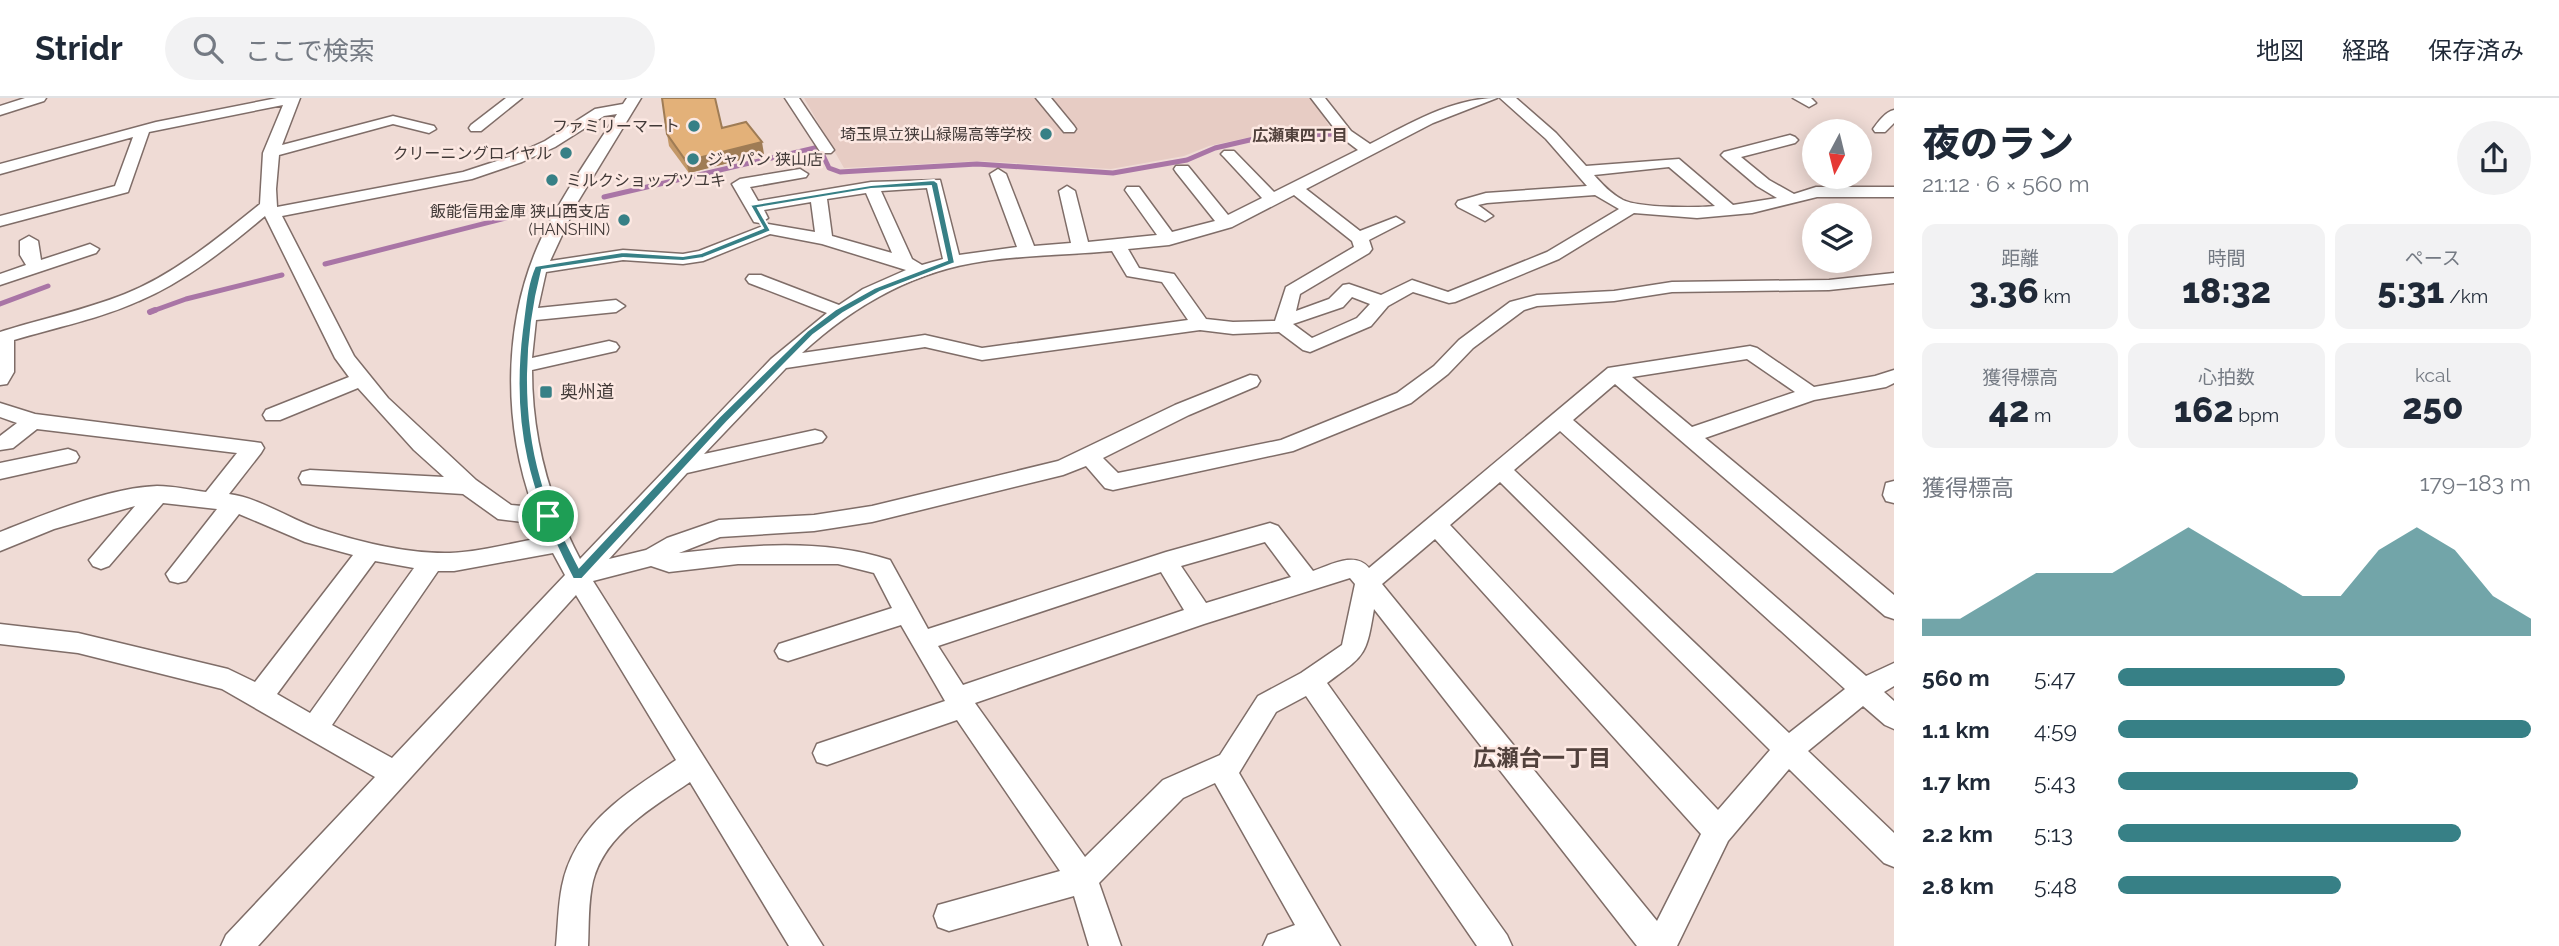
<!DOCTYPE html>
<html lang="ja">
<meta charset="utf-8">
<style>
:root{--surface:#fff;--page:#f2f2f3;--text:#1f2937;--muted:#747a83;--line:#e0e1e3;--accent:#378086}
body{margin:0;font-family:Raleway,"Noto Sans JP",sans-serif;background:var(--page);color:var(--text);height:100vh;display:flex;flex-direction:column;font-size:26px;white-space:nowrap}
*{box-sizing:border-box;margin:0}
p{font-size:23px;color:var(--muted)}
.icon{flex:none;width:38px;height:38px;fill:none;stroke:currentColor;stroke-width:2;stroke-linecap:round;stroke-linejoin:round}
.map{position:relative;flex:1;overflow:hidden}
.side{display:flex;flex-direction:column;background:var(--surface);width:665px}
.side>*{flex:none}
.needle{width:46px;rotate:187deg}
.buttons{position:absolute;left:1802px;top:21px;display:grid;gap:14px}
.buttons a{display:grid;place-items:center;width:70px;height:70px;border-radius:50%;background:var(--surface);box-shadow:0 4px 18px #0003;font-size:35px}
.pin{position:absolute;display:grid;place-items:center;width:60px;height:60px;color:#fff;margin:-30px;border:4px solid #fff;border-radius:50%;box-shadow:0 2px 7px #0007}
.round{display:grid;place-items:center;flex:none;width:74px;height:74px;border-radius:37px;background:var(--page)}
.head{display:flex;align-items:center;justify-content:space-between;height:119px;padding:0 28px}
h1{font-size:38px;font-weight:800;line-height:52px}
.metrics{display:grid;grid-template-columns:repeat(3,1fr);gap:10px;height:119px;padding:7px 28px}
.metrics div{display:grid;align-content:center;border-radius:14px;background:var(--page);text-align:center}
.metrics b{font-size:35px;font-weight:800}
.metrics small{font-size:19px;font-weight:400}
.metrics p{font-size:19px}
.chart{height:196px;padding:14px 28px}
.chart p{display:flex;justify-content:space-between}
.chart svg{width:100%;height:126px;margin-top:7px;fill:var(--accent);opacity:.7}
ul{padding:0 28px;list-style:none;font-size:23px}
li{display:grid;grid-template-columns:112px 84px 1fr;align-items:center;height:52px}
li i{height:18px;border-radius:9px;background:var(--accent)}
header{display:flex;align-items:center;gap:42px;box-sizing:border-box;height:98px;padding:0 35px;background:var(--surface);border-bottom:2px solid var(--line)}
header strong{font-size:33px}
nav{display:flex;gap:38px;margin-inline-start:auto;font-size:24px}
.search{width:490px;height:63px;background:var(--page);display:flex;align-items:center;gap:18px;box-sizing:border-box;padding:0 24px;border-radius:38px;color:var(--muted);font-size:26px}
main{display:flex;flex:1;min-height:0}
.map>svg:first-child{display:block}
.built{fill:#e7ccc4}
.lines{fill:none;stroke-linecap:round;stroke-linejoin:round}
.stream-far1{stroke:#a975a6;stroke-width:5}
.stream{stroke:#a975a6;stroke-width:6}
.minor-casing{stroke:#7f6d68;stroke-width:3}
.minor{fill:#fff;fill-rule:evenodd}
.wall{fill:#c39868}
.shaded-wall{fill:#9f7c55}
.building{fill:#e3b179;stroke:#9f7c55;stroke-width:2}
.route{fill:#378086;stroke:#fff;stroke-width:2;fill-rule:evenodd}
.poi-dot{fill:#378086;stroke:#fce8e2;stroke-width:2.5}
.labels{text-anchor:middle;stroke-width:5;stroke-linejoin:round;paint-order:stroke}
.far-poi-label{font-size:16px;fill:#423a38;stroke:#fce8e2;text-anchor:end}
.far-neighbourhood-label{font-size:16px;font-weight:bold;fill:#51413c;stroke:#fce8e2}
.poi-label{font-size:18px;fill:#423a38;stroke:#fce8e2;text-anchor:start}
.near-neighbourhood-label{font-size:23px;font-weight:bold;fill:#51413c;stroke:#fce8e2}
</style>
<header>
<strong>Stridr</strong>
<div class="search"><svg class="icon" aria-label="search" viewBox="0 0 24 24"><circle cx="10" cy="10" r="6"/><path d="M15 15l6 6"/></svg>ここで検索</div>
<nav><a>地図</a><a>経路</a><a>保存済み</a></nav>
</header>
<main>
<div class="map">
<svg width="1894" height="848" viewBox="0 0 1894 848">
<rect width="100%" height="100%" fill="#efdbd5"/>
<path class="built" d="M 804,0 L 1312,0 L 1334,36 L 1265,36 L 1209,48 L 1184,58 L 1111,71 L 980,63 L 844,70 Z"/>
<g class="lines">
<g class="stream-far1">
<path d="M 604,99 L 819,49 L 829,70 L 840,74 L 977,66 L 1113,75 L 1187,62 L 1215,50 L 1267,38 L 1336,36"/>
<path d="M 325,166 L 518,117"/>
<path d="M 0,206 L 48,188"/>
<path d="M 150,214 L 186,201 L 282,177"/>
</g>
<path class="stream" d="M 150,214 L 155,212"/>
<defs>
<g id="minor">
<path d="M 25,0 L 46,0 L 44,3 L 0,17 L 0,8 Z"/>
<path d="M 277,0 L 300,0 L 282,47 L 393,18 L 434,28 L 436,31 L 429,35 L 393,26 L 279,57 L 276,91 L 277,109 L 463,74 L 512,58 L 545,43 L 595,11 L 623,6 L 627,0 L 641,0 L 577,105 L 550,163 L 623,152 L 683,156 L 699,153 L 768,126 L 815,134 L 811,104 L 764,112 L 768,120 L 760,125 L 754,124 L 732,86 L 740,81 L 800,71 L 808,76 L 806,79 L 750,89 L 758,103 L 871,84 L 940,82 L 959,157 L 1017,149 L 990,76 L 998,71 L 1006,76 L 1034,148 L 1071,145 L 1059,93 L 1067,88 L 1075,93 L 1088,144 L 1157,137 L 1125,92 L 1127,89 L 1139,89 L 1172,134 L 1215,123 L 1176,74 L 1174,71 L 1176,68 L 1188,68 L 1228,117 L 1262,100 L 1224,59 L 1221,56 L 1224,53 L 1234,53 L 1274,94 L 1358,52 L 1341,39 L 1311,0 L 1325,0 L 1351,33 L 1370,46 C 1409,26 1452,0 1497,0 L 1433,25 L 1306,91 L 1360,133 L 1396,119 L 1404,124 L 1369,142 L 1372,151 L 1369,155 L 1300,196 L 1296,213 L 1329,201 L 1343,187 L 1349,186 L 1381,197 L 1412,182 L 1448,194 L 1547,154 L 1619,111 L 1595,97 L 1487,105 L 1478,107 L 1493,118 L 1485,123 L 1458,109 L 1456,106 L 1458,103 L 1486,95 L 1587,88 L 1546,41 L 1500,0 L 1516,0 L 1556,35 L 1586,68 L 1679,61 L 1733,107 L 1777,100 L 1757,88 L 1724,60 L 1721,57 L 1724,54 L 1790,37 L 1795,39 L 1798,42 L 1795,45 L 1741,59 L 1769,82 L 1794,96 L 1816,89 L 1894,89 L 1894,99 L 1817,99 L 1752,115 L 1697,120 L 1634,115 L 1559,161 L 1455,204 L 1449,205 L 1413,194 L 1388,208 L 1371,228 L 1310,254 L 1303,252 L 1279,234 L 1233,236 L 1200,232 L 982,262 L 925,249 L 786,270 L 704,356 L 815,332 L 822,334 L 826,339 L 822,344 L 687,375 L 609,461 L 646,452 L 667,440 L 719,422 L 814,417 L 872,408 L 1058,363 L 1175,307 L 1250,277 L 1257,278 L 1260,283 L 1257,288 L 1189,317 L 1103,360 L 1118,375 L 1281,342 L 1397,295 L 1434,268 L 1459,242 L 1510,204 L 1537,197 L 1614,193 L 1672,184 L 1829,182 L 1894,175 L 1894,185 L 1829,192 L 1672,194 L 1614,203 L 1537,208 L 1524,212 L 1473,250 L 1448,276 L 1411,305 L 1293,353 L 1113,392 L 1105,390 L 1086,368 L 1063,377 L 872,424 L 814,433 L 720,439 L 679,455 C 749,447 822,440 890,462 L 928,531 L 1166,454 L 1270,425 L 1278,428 L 1313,473 C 1331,467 1355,453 1369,470 L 1608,270 L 1750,248 L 1757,250 L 1814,289 L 1875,278 L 1894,272 L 1894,285 L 1886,289 L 1814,302 L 1705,340 L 1894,497 L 1894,521 L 1885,518 L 1615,286 L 1573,322 L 1866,578 L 1894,565 L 1894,588 L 1884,594 L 1894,603 L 1894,631 L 1885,627 L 1863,608 L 1808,653 L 1894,735 L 1894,769 L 1884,765 L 1789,671 L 1728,743 L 1677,848 L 1637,848 L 1374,511 C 1366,559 1365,557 1327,585 L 1507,837 L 1512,848 L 1477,848 L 1306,598 L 1276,614 L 1239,675 L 1340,848 L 1263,848 L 1268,837 L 1295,827 L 1215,685 L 1183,700 L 1099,785 L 1121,848 L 1089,848 L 1074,798 L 949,833 L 938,829 L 934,818 L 938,807 L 1060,773 L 957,622 L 827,667 L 817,664 L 813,655 L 817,646 L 945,603 L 901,527 L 788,563 L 779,560 L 775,553 L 779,546 L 892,510 L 874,475 L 838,466 L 738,466 L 669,474 L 651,468 L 593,483 L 823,848 L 789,848 L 690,684 C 652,710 605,736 593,783 C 588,804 589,827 588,848 L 556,848 C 558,828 558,808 562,788 C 575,725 627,695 676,662 L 576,497 L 258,848 L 221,848 L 226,837 L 375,679 L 222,591 L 78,555 L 0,546 L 0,526 L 78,535 L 228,571 L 255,584 L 353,457 L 305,444 L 239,416 L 186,483 L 178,485 L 170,483 L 166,476 L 217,411 L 163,405 L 109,468 L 101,471 L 93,468 L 89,462 L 135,408 L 54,431 L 0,453 L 0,434 C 46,416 107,390 157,388 C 173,388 191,392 206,394 L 237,355 L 37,331 L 13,350 L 0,352 L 0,338 L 17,325 L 0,319 L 0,305 L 35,316 L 261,345 L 264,350 L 261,355 L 229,396 C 260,400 289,421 319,431 C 359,444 408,456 450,455 C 482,454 515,444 546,439 L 540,426 L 498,421 L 463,396 L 302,386 L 299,380 L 302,374 L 310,372 L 444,379 L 414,352 L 358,290 L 280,322 L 266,322 L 263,317 L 266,312 L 349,279 L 335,260 L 265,118 C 227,150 186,183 139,203 C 102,220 54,230 14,242 L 14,274 L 7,286 L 0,287 L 0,234 C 41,221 85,212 125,196 C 175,176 219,139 260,106 L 263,55 L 283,7 L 149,34 L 128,94 L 0,128 L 0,118 L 115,88 L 133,39 L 0,76 L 0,66 L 156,24 ZM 617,16 C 591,56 563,96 542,139 C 503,221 502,323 533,409 L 511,407 L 476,382 L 388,300 L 354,258 L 282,118 L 472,81 L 522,64 L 555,49 L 604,18 ZM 1669,69 L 1715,108 C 1695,110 1640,110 1623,102 C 1611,96 1602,86 1594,77 ZM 927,90 L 943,161 L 922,167 L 912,161 L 881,93 ZM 866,95 L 892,155 L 832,138 L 827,101 ZM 1294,97 L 1352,143 L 1354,149 L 1286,189 L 1275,223 L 1233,224 L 1206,221 L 1174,176 L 1139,170 L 1128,151 L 1169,147 L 1232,129 ZM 770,136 L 822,146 L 906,172 L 863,191 L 839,207 L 761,177 L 749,177 L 746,181 L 749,185 L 827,215 L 771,261 L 580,461 C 549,402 532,340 532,272 L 616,253 L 619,249 L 616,245 L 609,243 L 532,260 L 536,222 L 616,214 L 625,208 L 616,202 L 538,210 L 546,174 L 623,162 L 683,166 L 703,163 ZM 1112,153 L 1127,178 L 1162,184 L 1188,222 L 982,250 L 925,237 L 802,255 C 854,207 914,173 985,163 C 1027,157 1069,157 1112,153 ZM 1352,199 L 1370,206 L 1357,220 L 1312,240 L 1293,226 L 1343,209 ZM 1747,261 L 1795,294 L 1692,329 L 1632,279 ZM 1560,333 L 1845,591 L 1789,635 L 1514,372 ZM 1500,384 L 1770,652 L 1718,712 L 1450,427 ZM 1435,441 L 1701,736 L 1657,823 L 1382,486 ZM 1265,444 L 1291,479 L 1206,505 L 1181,468 ZM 553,455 L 565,477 L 392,660 L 332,627 L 438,473 L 454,473 ZM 375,463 L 414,470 L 310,615 L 277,596 ZM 1161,474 L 1184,512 L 963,587 L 938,548 ZM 1350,480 L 1355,486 L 1342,547 L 1301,575 L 1258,598 L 1220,657 L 1163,682 L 1085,759 L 975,605 L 1204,526 Z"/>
<path d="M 506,0 L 522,0 L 481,33 L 471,33 L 469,30 L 471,27 Z"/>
<path d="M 785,0 L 799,0 L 834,52 L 831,55 L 821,55 Z"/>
<path d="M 1036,0 L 1051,0 L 1074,28 L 1076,31 L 1074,34 L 1064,34 Z"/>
<path d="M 1793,0 L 1811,0 L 1816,5 L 1809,9 Z"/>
<path d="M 1894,12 L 1894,25 L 1885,34 L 1875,34 L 1873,31 C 1878,24 1885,14 1894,12 Z"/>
<path d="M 29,138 L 38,143 L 41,162 L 90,146 L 99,151 L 96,155 L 0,187 L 0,176 L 26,167 L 20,157 L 20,143 Z"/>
<path d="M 68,351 L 76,354 L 79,359 L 76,364 L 0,381 L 0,365 Z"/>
<path d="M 1894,383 L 1894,405 L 1886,403 L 1883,397 L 1886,385 Z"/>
</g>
</defs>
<use href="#minor" class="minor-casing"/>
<use href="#minor" class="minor"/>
</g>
<path class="wall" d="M 722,30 L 764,56 L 689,75 L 669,48 L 667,36 Z"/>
<path class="shaded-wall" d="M 762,44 L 764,56 L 689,75 L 686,63 Z"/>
<path class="building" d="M 662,0 L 715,0 L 722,30 L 746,24 L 762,44 L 686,63 L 667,36 Z"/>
<path class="route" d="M 934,82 L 938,85 L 955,165 L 880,194 L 843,215 L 813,237 L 727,324 L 582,481 L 573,481 C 529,397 510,328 522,232 C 525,211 526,188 535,168 L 623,154 L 683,158 L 701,155 L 763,130 L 750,107 L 871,87 ZM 931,88 L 947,162 L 874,190 L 836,211 L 807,233 L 719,319 L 579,469 C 564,440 549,411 541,380 C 522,314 525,238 542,172 L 623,160 L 683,163 L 703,160 L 771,133 L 758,110 L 871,91 Z"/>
<g class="poi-dot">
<circle cx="694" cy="28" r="7"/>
<circle cx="1046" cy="36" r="7"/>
<circle cx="566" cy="55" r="7"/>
<circle cx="693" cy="61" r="7"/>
<circle cx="552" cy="82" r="7"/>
<circle cx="624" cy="122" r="7"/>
<rect x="539" y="287" width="14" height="14" rx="3.5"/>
</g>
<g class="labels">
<g class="far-poi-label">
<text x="680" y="34">ファミリーマート</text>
<text x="1032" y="42">埼玉県立狭山緑陽高等学校</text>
<text x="552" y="61">クリーニングロイヤル</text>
<text x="707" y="67" text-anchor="start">ジャパン 狭山店</text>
<text x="566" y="88" text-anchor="start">ミルクショップツユキ</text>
<text x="610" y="119">飯能信用金庫 狭山西支店<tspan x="610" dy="18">(HANSHIN)</tspan></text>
</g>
<g class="far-neighbourhood-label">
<text x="1300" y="43">広瀬東四丁目</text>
</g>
<g class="poi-label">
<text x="560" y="300">奥州道</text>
</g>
<g class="near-neighbourhood-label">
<text x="1542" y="668">広瀬台一丁目</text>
</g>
</g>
</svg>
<div class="buttons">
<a><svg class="needle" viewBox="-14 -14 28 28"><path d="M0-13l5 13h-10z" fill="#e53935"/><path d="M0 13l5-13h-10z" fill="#747a83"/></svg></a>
<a><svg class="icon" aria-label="layers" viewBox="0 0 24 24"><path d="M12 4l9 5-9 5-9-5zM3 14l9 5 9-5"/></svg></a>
</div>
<div class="pin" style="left:548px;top:418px;background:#1e9e55"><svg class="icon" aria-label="arrive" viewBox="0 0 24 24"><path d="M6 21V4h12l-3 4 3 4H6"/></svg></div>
</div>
<section class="side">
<div class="head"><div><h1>夜のラン</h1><p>21:12 · 6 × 560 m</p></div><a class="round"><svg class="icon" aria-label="share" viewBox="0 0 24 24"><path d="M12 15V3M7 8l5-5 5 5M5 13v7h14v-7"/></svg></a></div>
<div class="metrics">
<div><p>距離</p><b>3.36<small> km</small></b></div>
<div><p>時間</p><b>18:32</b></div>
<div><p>ペース</p><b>5:31<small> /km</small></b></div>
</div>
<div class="metrics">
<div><p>獲得標高</p><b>42<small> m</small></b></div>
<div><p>心拍数</p><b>162<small> bpm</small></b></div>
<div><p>kcal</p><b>250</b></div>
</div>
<div class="chart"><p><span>獲得標高</span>179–183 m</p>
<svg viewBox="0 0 160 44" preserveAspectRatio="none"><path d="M0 44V38L10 38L20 30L30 22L40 22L50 22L60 14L70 6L80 14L90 22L100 30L110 30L120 14L130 6L140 14L150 30L160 38V44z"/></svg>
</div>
<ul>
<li><b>560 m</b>5:47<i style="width:55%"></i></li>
<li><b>1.1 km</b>4:59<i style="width:100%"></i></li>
<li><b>1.7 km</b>5:43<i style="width:58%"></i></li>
<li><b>2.2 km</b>5:13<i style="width:83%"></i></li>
<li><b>2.8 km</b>5:48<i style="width:54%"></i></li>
</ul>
</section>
</main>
